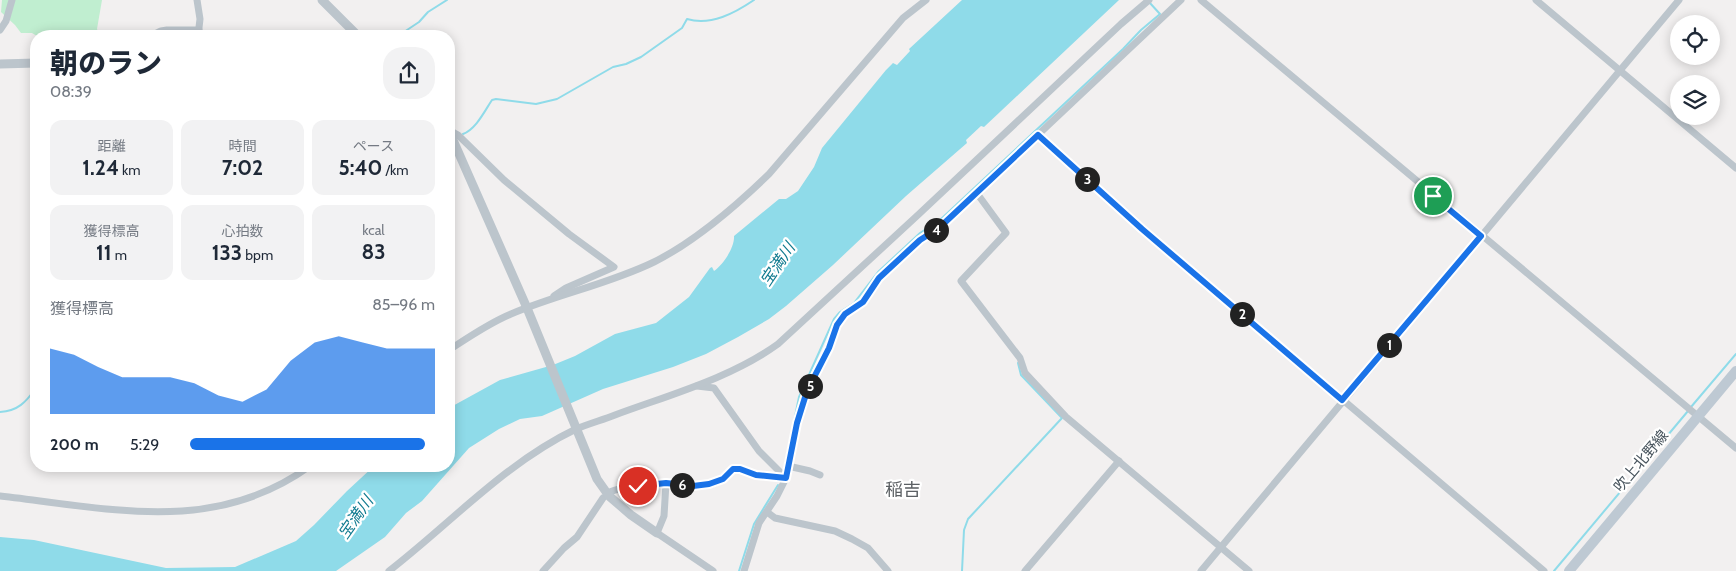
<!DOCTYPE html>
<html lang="ja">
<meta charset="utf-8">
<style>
:root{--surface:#fff;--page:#f2f2f3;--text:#1f2937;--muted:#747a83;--accent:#1a73e8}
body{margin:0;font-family:Cabin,"Noto Sans JP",sans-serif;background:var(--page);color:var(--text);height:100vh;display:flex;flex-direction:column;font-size:19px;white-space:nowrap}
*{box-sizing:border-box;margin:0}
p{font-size:16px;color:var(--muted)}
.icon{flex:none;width:28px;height:28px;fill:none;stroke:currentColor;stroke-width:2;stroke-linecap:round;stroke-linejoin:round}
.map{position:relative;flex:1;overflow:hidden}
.side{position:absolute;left:30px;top:30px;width:425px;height:442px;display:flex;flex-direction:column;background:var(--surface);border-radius:20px;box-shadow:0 2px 12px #0003}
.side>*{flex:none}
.tools{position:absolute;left:1670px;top:15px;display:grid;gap:10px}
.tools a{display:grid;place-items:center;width:50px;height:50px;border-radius:50%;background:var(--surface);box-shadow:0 2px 12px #0003;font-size:25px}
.pin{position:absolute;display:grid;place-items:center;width:42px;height:42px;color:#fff;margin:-21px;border:2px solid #fff;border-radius:50%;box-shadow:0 1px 5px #0007}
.km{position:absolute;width:25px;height:25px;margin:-12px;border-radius:50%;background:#222;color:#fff;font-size:14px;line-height:25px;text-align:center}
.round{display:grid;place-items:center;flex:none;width:52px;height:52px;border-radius:20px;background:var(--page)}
.summary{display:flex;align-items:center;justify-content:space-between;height:85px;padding:0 20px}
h1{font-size:28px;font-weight:800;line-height:38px}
.figures{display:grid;grid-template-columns:repeat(3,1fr);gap:8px;height:85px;padding:5px 20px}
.figures div{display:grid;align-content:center;border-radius:12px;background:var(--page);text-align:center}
.figures b{font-size:21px;font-weight:800}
.figures small{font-size:14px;font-weight:400}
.figures p{font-size:14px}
.chart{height:140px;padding:10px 20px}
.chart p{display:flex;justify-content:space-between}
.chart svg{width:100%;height:90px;margin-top:5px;fill:var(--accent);opacity:.7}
ul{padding:0 20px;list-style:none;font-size:16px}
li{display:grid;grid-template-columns:80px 60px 1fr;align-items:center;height:38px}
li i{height:12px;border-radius:6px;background:var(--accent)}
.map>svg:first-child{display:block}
.green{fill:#c0eed0}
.water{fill:#8fdbe9}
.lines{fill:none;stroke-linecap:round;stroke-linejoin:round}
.stream{stroke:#8fdbe9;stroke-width:2}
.minor{stroke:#bcc5cc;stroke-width:7}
.tertiary{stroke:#bcc5cc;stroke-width:9}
.secondary{stroke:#bec9d3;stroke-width:10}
.route-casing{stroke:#fff;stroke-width:10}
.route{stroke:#1a73e8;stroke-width:6}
.labels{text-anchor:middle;stroke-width:4.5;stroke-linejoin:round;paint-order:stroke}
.street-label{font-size:15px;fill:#48545d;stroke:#fff}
.water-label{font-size:16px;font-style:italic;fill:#117b90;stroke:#fff}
.quarter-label{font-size:18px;fill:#5c6064;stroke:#fff}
</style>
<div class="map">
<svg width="1736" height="571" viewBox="0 0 1736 571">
<rect width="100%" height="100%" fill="#f2f0f0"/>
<path class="green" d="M 2,0 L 102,0 L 97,29 L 100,36 L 37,36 L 32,33 L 21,33 L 15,25 L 1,12 Z"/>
<path class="water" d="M 962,0 L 1119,0 L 984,127 L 981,126 L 966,140 L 967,143 L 906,196 L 833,265 L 786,306 L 769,319 L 738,337 L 706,354 L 673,367 L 603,389 L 542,416 L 520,419 L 499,429 L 469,448 L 422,501 L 406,513 L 385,537 L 336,571 L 0,571 L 0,537 L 34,540 L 166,568 L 235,567 L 296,541 L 314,525 L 347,491 L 374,466 L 449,466 L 449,408 L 500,380 L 553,365 L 575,356 L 615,334 L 656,323 L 689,297 L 710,268 L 712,267 L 714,271 C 723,265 735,247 734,236 L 779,199 L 786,199 L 798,191 L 814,167 L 822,148 L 886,70 L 893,63 L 897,65 L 910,51 L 909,49 Z"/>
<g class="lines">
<g class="stream">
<path d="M 398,36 L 419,22 L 428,12 L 447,0"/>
<path d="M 463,134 C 476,129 484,112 492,100 L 496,99 L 536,104 L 557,99 L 613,67 L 626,64 L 641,57 L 682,28 L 687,19 C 711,26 735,13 754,0"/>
<path d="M 449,152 L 452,151"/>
<path d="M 1691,407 L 1736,354"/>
<path d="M 0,412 C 18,411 26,402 36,388"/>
<path d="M 784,470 L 799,397 L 834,319 L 840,312 L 854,303 L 878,272 L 920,233 L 940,220 L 1123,49 L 1141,30 L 1160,14 L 1149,2"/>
<path d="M 739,571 L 754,524 L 778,485"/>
<path d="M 962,571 L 964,530 L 968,519 L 1062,418 L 1021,375 L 1018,363"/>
<path d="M 1554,571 L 1688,411"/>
</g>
<g class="minor">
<path d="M 197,0 L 200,19 L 198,36"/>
<path d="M 1201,0 L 1736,448"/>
<path d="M 1536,0 L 1736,168"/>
<path d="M 0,30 L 6,21 L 12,0"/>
<path d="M 151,36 L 161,31 L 167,30 L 199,30"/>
<path d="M 449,130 L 458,135 L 504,180 L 569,234 L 614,267 L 566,288 L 554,296"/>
<path d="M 1038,135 L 1142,229 L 1544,571"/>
<path d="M 976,192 L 1006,233 L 961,281 L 1020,358 L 1025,373 L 1066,417 L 1249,571"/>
<path d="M 449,350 C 469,337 489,323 511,314 C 558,294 609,284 654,262 C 694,242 737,205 769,174 L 903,18 L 926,0"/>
<path d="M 697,386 L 714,388 L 759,451 L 786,478"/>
<path d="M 788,466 L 810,471 L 820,475"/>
<path d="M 666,483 L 664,516 L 657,533 L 713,571"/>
<path d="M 610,492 C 620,487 656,482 668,483 C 686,484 705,490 722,480 C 726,477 729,472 733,469 L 740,469 L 756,475 L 786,478"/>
<path d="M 0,496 C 109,508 213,536 310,466"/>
<path d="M 767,512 L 775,518 L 835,531 L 852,539 L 868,548 L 888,571"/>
<path d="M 389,571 C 451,523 505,463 576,429 C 588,424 602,420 615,415 C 669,395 731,378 778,344 L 919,214 L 1121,24 L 1149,0"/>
<path d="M 543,571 L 564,548 L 577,537 L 603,498"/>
<path d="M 744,571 L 759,523 L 777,496 L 786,478 L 797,423 L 807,391 L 829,347 L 837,325 L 845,314 L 863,302 L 879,278 L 920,240 L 939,228 L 1181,0"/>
<path d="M 1025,571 L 1119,461"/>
<path d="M 1201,571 L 1679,0"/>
</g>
<g class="tertiary">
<path d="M 322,0 L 358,36"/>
<path d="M 0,64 L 36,63"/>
<path d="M 449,131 L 527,308 L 597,479 L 609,496 L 631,515 L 657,533"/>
</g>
<path class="secondary" d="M 1569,571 L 1736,371"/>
</g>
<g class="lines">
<defs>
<path id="route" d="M 638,486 L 666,483 L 693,486 L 709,484 L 723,479 L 733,469 L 740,469 L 756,475 L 786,478 L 797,423 L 807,391 L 829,348 L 837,325 L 845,314 L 863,302 L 879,278 L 920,240 L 939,228 L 1038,135 L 1142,229 L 1342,400 L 1481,236 L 1433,196"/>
</defs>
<use href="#route" class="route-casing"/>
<use href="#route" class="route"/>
</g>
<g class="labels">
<g class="street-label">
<text transform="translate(1641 461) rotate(-50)" y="5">吹上北野線</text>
</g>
<g class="water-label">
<text transform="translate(777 264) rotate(-56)" y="6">宝満川</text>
<text transform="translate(355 517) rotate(-55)" y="6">宝満川</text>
</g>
<g class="quarter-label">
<text x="903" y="496">稲吉</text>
</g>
</g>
</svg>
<div class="tools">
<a><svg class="icon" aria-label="locate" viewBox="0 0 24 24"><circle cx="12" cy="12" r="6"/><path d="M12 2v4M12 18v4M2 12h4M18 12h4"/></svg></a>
<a><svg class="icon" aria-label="layers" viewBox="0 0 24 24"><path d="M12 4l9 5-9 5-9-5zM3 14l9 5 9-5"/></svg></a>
</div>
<div class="pin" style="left:1433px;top:196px;background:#1e9e55"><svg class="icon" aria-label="arrive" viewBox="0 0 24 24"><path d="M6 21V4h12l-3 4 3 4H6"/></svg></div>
<div class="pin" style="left:638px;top:486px;background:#d93025"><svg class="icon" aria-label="check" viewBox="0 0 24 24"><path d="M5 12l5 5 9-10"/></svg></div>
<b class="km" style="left:1389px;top:345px">1</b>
<b class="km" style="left:1242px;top:314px">2</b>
<b class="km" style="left:1087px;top:179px">3</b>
<b class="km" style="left:936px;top:230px">4</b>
<b class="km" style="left:810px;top:386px">5</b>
<b class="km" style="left:682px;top:485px">6</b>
<section class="side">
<div class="summary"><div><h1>朝のラン</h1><p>08:39</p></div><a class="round"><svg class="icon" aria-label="share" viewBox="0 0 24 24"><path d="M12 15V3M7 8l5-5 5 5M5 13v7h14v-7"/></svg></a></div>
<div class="figures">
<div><p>距離</p><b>1.24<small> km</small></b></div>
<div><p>時間</p><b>7:02</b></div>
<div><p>ペース</p><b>5:40<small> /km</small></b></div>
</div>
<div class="figures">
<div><p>獲得標高</p><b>11<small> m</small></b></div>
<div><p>心拍数</p><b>133<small> bpm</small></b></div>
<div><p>kcal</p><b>83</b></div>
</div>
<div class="chart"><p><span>獲得標高</span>85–96 m</p>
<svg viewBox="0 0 160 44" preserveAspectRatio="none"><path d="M0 44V12L10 15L20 21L30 26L40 26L50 26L60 29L70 35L80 38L90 32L100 18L110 9L120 6L130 9L140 12L150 12L160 12V44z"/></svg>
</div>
<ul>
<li><b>200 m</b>5:29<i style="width:96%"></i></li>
</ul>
</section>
</div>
